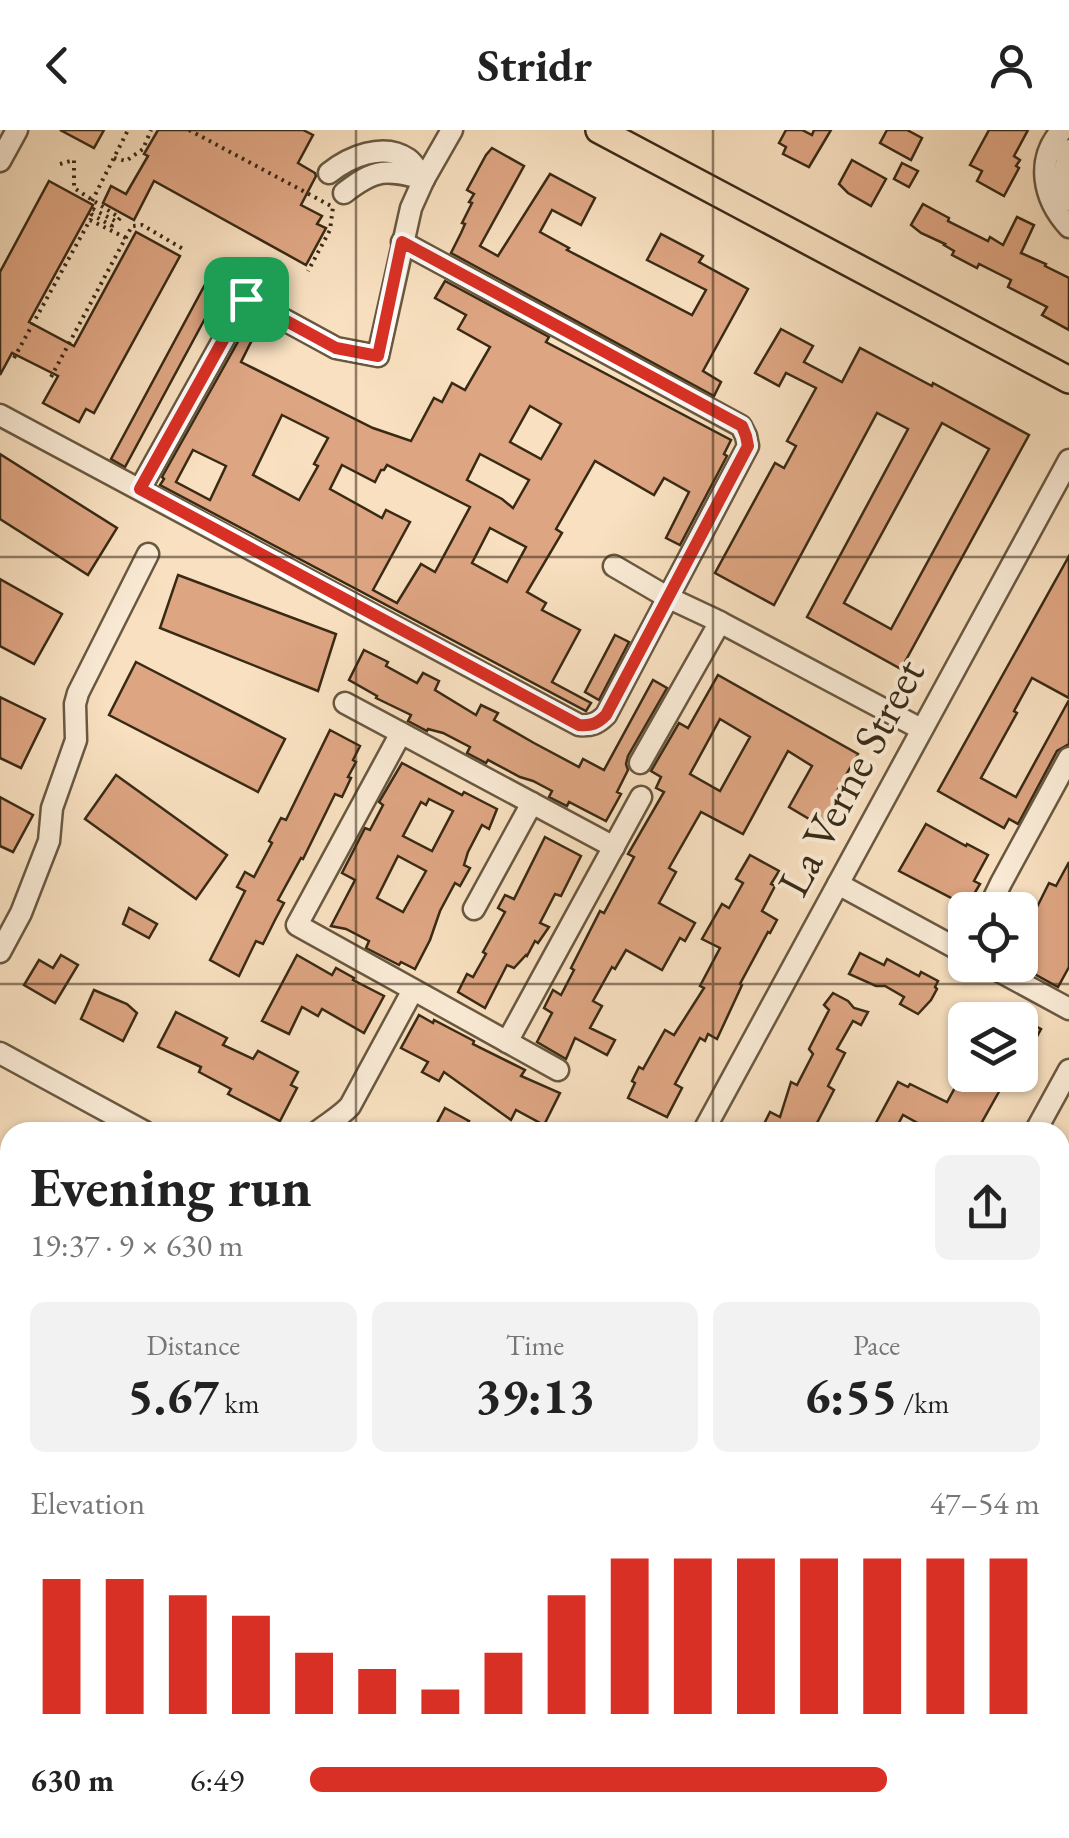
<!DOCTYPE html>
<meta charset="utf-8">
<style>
:root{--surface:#fff;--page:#f2f2f2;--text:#222;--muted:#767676;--accent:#d93025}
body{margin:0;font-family:"EB Garamond",serif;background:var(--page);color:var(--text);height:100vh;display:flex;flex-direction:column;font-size:38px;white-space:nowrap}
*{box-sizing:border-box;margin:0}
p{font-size:32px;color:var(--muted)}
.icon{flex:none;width:55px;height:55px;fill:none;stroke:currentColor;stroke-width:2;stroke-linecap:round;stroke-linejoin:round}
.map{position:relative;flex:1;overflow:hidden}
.details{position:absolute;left:0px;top:992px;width:1070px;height:718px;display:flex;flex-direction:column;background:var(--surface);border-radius:30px 30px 0 0;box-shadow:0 2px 8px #0004}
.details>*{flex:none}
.buttons{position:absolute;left:948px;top:762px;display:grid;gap:20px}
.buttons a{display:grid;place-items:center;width:90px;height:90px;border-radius:15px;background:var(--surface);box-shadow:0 2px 8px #0004;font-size:50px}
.pin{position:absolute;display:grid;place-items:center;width:85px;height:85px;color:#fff;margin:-42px;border-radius:20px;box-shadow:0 5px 15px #0006}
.round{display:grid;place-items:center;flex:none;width:105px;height:105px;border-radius:15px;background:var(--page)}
.overview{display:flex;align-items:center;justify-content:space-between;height:170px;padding:0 30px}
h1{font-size:55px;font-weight:700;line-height:75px}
.metrics{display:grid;grid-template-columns:repeat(3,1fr);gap:15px;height:170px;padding:10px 30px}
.metrics div{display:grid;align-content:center;border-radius:15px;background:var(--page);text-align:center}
.metrics b{font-size:50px;font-weight:700}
.metrics small{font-size:28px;font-weight:400}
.metrics p{font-size:28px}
.chart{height:280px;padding:20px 30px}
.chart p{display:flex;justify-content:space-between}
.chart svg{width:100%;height:180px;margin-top:10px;stroke:var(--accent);stroke-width:6}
ul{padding:0 30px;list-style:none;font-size:32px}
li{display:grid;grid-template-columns:160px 120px 1fr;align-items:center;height:75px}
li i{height:25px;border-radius:12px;background:var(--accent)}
header{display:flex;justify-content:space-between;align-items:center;height:130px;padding:0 30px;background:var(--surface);font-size:45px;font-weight:700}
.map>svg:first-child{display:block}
.building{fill:#dea582;stroke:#392a15;stroke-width:2.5;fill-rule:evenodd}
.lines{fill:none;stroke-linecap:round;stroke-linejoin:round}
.minor-casing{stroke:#695840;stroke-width:25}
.major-casing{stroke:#392a15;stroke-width:30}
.path{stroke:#392a15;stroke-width:4;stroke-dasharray:2.5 5;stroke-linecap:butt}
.minor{stroke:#faebd6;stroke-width:20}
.major{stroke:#f8e0c0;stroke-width:25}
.route-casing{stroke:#fff;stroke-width:20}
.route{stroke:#d93025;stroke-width:12}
.grid{fill:none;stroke:#392a15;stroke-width:2.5;stroke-opacity:0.55}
.labels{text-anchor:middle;stroke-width:8;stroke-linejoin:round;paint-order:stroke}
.street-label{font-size:45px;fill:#392a15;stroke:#faebd6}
</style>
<header><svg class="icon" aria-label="back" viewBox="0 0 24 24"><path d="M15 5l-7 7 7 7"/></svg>Stridr<svg class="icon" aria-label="person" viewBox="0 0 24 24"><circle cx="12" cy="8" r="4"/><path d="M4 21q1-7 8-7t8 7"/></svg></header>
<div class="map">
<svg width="1069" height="1708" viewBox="0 0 1069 1708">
<rect width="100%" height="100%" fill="#f8e0c0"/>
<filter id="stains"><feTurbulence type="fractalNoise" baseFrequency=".002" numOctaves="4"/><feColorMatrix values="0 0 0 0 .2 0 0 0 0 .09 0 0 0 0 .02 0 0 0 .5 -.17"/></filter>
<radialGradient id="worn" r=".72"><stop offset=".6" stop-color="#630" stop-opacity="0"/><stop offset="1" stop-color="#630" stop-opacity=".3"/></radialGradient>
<g class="building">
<path d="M 60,0 L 104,0 L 94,18 Z"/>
<path d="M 158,0 L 303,0 L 313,5 L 298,33 L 315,43 L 316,46 L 301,75 L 322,86 L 317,94 L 326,98 L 306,135 L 154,51 L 134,90 L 103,73 L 111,56 L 126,64 L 148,26 L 144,24 Z"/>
<path d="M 786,0 L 802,0 L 812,5 L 814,0 L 831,0 L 809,37 L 783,24 L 786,17 L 779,13 Z"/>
<path d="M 887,0 L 907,0 L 922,8 L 911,30 L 880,13 Z"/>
<path d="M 989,0 L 1028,0 L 1014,26 L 1020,30 L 1016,36 L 1019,38 L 1004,66 L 977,51 L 982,41 L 970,35 Z"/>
<path d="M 492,18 L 524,36 L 480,116 L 498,126 L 550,44 L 595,68 L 581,95 L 552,80 L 540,102 L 569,118 L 567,120 L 692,185 L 706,160 L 647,130 L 661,104 L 703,126 L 699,132 L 748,159 L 703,241 L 721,252 L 714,266 L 451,123 L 461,103 L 465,94 L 462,93 L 472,73 L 469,72 L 474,64 L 467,60 L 486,25 Z"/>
<path d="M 852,30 L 886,49 L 871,76 L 848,63 L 839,54 Z"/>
<path d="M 902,33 L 918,41 L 909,57 L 894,49 Z"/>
<path d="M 49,51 L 93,75 L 29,192 L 74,216 L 136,102 L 180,126 L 94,283 L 86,279 L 79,292 L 43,273 L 58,246 L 12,223 L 0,245 L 0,142 Z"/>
<path d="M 923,74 L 949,88 L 948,91 L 988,111 L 990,107 L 1003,115 L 1017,87 L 1034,95 L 1021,123 L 1046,134 L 1045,136 L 1069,148 L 1069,200 L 1042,185 L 1047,177 L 1008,157 L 1011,150 L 979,134 L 977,138 L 952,125 L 954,121 L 944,115 L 945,114 L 921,103 L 911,95 Z"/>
<path d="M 215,136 L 229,144 L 125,337 L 111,329 Z"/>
<path d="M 445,151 L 549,207 L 546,212 L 731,310 L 724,324 L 727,326 L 680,415 L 666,408 L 689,362 L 664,348 L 654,365 L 595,331 L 556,399 L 562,403 L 527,462 L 546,473 L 542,480 L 580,500 L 552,552 L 591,573 L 586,581 L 160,355 L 164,349 L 162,347 L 244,201 L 254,206 L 241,232 L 373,298 L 411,311 L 434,268 L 442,272 L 452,253 L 465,260 L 490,217 L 458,199 L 466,185 L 435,168 ZM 530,276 L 561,294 L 541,329 L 510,312 ZM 282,285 L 328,308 L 314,334 L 318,336 L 299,370 L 253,345 ZM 193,320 L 226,336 L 210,370 L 176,352 ZM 480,324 L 529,350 L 513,378 L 502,369 L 467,350 ZM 342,335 L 375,352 L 381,340 L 384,340 L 387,335 L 470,377 L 435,442 L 421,434 L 397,473 L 373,460 L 410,392 L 386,380 L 382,388 L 330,359 ZM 490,398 L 526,417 L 507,452 L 472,433 Z"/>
<path d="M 781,199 L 813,216 L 804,232 L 842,252 L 860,218 L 932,256 L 933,253 L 1029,305 L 901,539 L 807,487 L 908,299 L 877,283 L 774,475 L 715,443 L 775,333 L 784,338 L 796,316 L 787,311 L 816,258 L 786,243 L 779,256 L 755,243 ZM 942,293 L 989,319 L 891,499 L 844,473 Z"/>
<path d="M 0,324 L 117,398 L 88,445 L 0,389 Z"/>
<path d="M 1069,426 L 1069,568 L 1032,548 L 1014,581 L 1017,583 L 981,648 L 1016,667 L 1069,570 L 1069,614 L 1057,621 L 1018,694 L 1009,689 L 1004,698 L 938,661 Z"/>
<path d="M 178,445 L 336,504 L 318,561 L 160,498 Z"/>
<path d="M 0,449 L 62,484 L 34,534 L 0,516 Z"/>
<path d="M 615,505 L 629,512 L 599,570 L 585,562 Z"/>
<path d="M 364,520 L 388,532 L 386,536 L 417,553 L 423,543 L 439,551 L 435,560 L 476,585 L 481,575 L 498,583 L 494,590 L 534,613 L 579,637 L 583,629 L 604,640 L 653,550 L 667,558 L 628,626 L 626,634 L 628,640 L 617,662 L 621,664 L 606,691 L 569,672 L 567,676 L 549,667 L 552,661 L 533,651 L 520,647 L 488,630 L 486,633 L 467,623 L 470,617 L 443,603 L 428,599 L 427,601 L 408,591 L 411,585 L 376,568 L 377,566 L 349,550 Z"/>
<path d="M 136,532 L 285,609 L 258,662 L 109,585 Z"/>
<path d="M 718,545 L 858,624 L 838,659 L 841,661 L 821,696 L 789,677 L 812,636 L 788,621 L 743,704 L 701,682 L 669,738 L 676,742 L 659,773 L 695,793 L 685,811 L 680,808 L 662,840 L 626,820 L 615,839 L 612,837 L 593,871 L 602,876 L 590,898 L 615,910 L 607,925 L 575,908 L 566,929 L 537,912 L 552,883 L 544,878 L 553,860 L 561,865 L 574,840 L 571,838 L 600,781 L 604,783 L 634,727 L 628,724 L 664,662 L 656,658 L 661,647 L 651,641 L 679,593 L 688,598 ZM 720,589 L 750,607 L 720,661 L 690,644 Z"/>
<path d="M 0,567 L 45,589 L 21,638 L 0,628 Z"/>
<path d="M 330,600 L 360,616 L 353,630 L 356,632 L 348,647 L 351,648 L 342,667 L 335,664 L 303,729 L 301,728 L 278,770 L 284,773 L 275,790 L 263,814 L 256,811 L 239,846 L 210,830 L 245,761 L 237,757 L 245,742 L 254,747 L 272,713 L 269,711 L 281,688 L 286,690 Z"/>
<path d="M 402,633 L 462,665 L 464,662 L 497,679 L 489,699 L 482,695 L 468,722 L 464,735 L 470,738 L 460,756 L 455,753 L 440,781 L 430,810 L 415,839 L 401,832 L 399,835 L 366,818 L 369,811 L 346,799 L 331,796 L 355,750 L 342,743 L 365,698 L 370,700 L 383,675 L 379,672 ZM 429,669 L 453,681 L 432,721 L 403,706 L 421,672 L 426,675 ZM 398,726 L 426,741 L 403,782 L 377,768 Z"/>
<path d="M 116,645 L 227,725 L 196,769 L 85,689 Z"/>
<path d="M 0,667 L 33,685 L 13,722 L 0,716 Z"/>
<path d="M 926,694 L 966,716 L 967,714 L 988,725 L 974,751 L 980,754 L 967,776 L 899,741 Z"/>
<path d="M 545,707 L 581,726 L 561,766 L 555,764 L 540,793 L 549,797 L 538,813 L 535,811 L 527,826 L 526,825 L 514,838 L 507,835 L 485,878 L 458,862 L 467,844 L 473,847 L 486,824 L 483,822 L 505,782 L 498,778 L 505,765 L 514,769 Z"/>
<path d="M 750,725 L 779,741 L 771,754 L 775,756 L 762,781 L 777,790 L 770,803 L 768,802 L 740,854 L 742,855 L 717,909 L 708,904 L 705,911 L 700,908 L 675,954 L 682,958 L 667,987 L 628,968 L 635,953 L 632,951 L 639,937 L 643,939 L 665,900 L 674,905 L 704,858 L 700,856 L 720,818 L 702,809 L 722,774 L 729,778 L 743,753 L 736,749 Z"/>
<path d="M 1069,732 L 1069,837 L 1058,857 L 1020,836 L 1020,772 L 1035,781 L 1049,753 L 1056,756 Z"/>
<path d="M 129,778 L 157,794 L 149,808 L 123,794 Z"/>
<path d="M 860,823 L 884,835 L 887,829 L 919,846 L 921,842 L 938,851 L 935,857 L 937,859 L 931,870 L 918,884 L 900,874 L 904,867 L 885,856 L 876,856 L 849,844 Z"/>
<path d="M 61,825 L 78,835 L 55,873 L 24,855 L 39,830 L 53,838 Z"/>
<path d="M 297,825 L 332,845 L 336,838 L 354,848 L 353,850 L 384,866 L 364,903 L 322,879 L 318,886 L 302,877 L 289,904 L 262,891 Z"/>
<path d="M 94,860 L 127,874 L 137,883 L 123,911 L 81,889 Z"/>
<path d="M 833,863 L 848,871 L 854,878 L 868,882 L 861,895 L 853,891 L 837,919 L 845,923 L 828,956 L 834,960 L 817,993 L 833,1002 L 760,1002 L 770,982 L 780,987 L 791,952 L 797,955 L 813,924 L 809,919 L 829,880 L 824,875 Z"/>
<path d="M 176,882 L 227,908 L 223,915 L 253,929 L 258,921 L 298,942 L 291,955 L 297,958 L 280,991 L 228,964 L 231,959 L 199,942 L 201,937 L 158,917 Z"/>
<path d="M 419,885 L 433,893 L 434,890 L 474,911 L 473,914 L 525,940 L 521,946 L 560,963 L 544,995 L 516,980 L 511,990 L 444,942 L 439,951 L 422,942 L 428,932 L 401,918 Z"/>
<path d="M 1020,888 L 1041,899 L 1020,938 Z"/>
<path d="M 962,945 L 995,945 L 1005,951 L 982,992 L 1000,1002 L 934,1002 L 903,985 L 894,1002 L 871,1002 L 898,952 L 908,957 L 910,954 L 947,972 Z"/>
<path d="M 445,978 L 469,991 L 463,1002 L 451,1002 L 436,995 Z"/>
</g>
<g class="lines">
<defs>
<g id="minor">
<path d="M 1062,0 C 1035,30 1043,69 1069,97"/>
<path d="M 1069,20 L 1063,48 L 1069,70"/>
<path d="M 0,31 L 17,0"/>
<path d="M 329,43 C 349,27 383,12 408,29 C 414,33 419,43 424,49"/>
<path d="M 344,63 C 376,38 386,39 424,49"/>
<path d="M 0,285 L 579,595 C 591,596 597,594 606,585 L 748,316 L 746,306 L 741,296 L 402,112"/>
<path d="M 140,359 L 246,169 L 336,218 L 378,226 L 411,78 L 424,49 L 452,0"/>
<path d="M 614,436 L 667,467 L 716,490 L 921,599"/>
<path d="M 345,573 L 614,717"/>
<path d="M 401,603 L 297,795 L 558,940"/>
<path d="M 640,633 L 720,492"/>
<path d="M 838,754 L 965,823"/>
<path d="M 474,779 L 532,673"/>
<path d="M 988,780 L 1001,753 L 1069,628"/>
<path d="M 0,822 L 21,783 L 49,711 L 52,678 L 76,610 L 75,574 L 78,563 L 148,424"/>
<path d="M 988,835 L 1069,879"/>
<path d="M 507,912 L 641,667"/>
<path d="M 0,923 L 145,1002"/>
<path d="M 317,1002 C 328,993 340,987 350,976 L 413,860"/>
<path d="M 703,1002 L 1069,330"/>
<path d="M 1035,1002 L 1069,940"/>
<path d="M 1060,1325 L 1069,1308"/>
<path d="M 0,1525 L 10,1530"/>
<path d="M 1060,1535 L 1069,1518"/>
<path d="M 0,1578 L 10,1559"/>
<path d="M 325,1700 L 340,1708"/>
<path d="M 279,1708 L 283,1700"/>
<path d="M 464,1708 L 468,1700"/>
<path d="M 652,1708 L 656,1700"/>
<path d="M 970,1708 L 974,1700"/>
</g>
<path id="major" d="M 599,0 L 1069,250"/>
</defs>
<use href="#minor" class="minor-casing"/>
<use href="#major" class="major-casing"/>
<g class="path">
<path d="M 189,0 L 333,77 L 330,100 L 308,141"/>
<path d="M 114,28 L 126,31 L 143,19 L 151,0"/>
<path d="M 60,34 L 74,30 L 74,58 L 120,88 L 117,92 L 93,79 L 91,84 L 112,96 L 109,99"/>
<path d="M 92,71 L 128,0"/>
<path d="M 14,228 L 90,90 L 126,108"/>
<path d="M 51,247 L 132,96 L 142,95 L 185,120"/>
</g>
<use href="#minor" class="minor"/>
<use href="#major" class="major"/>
</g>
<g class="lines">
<defs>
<path id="route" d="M 402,112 L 742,296 L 746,306 L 748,316 L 606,585 C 597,594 591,596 579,595 L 140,359 L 246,169 L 336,218 L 378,226 Z"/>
</defs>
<use href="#route" class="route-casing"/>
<use href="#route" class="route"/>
</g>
<path class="grid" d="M 356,0 L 356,1002M 713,0 L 713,1002M 0,427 L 1069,427M 0,854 L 1069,854M 0,1281 L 10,1281M 1060,1281 L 1069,1281M 356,1700 L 356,1708M 713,1700 L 713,1708"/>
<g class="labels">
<g class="street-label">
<text transform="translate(850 647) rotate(-62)" y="16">La Verne Street</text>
</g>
</g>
<rect width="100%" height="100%" filter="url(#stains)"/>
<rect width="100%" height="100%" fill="url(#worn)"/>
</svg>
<div class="buttons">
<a><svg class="icon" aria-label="locate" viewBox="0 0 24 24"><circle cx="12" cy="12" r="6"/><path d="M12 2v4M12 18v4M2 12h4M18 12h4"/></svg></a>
<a><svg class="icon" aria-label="layers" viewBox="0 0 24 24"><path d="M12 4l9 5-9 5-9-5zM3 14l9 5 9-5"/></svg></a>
</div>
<div class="pin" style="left:246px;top:169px;background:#1e9e55"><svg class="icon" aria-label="arrive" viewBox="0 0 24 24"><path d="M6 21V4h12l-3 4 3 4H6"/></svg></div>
<section class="details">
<div class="overview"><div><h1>Evening run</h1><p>19:37 · 9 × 630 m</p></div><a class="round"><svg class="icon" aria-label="share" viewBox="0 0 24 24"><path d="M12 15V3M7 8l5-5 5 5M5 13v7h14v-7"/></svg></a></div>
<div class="metrics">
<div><p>Distance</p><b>5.67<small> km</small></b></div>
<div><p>Time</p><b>39:13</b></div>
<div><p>Pace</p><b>6:55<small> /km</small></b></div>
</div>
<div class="chart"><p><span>Elevation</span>47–54 m</p>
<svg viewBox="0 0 160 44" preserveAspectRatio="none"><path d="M5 44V11M15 44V11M25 44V15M35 44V20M45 44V29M55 44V33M65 44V38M75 44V29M85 44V15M95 44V6M105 44V6M115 44V6M125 44V6M135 44V6M145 44V6M155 44V6"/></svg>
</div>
<ul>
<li><b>630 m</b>6:49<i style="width:79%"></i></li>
</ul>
</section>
</div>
